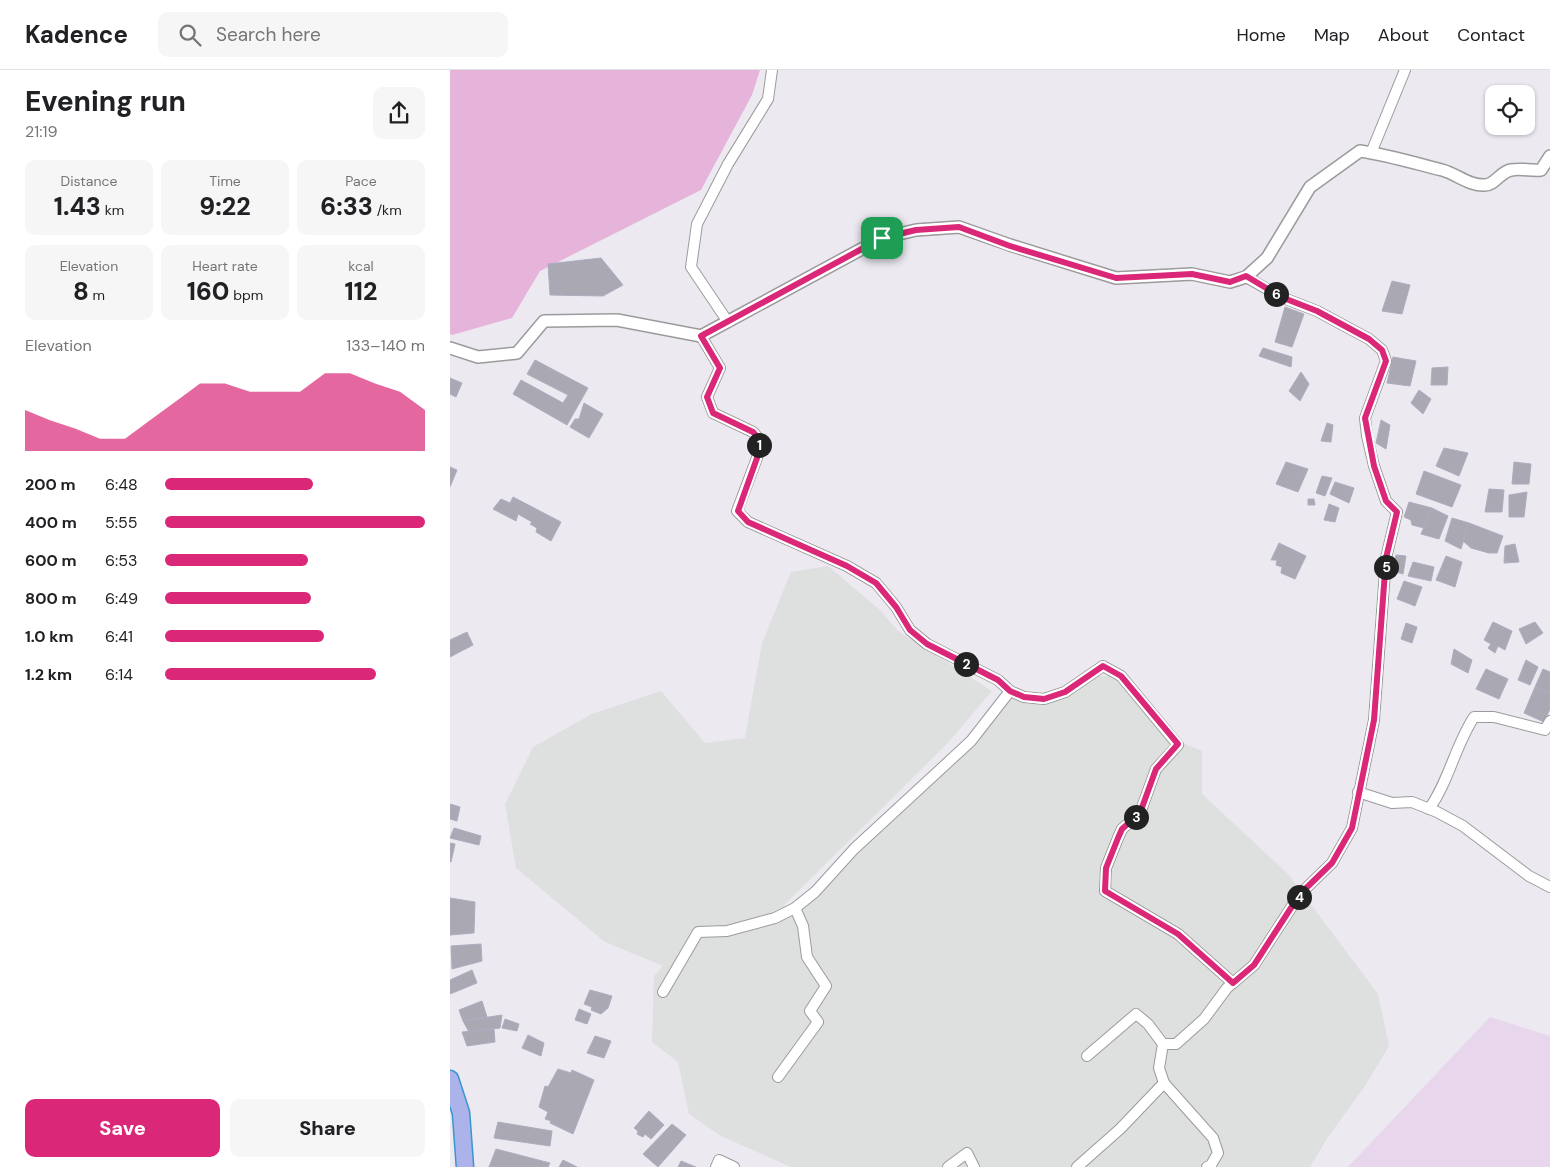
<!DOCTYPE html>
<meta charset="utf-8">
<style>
:root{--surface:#fff;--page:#f6f6f6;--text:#202124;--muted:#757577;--line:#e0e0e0;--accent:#db2777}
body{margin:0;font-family:"DM Sans",sans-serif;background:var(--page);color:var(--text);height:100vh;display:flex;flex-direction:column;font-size:19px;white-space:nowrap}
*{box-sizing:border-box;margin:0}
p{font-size:16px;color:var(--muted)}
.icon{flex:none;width:28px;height:28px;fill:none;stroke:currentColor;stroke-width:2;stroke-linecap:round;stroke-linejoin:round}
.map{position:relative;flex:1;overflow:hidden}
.sheet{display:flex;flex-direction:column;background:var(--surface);width:450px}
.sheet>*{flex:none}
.buttons{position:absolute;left:1035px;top:15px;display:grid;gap:10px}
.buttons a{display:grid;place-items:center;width:50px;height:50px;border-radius:10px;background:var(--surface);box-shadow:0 1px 4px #0004;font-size:25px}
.pin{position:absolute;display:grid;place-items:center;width:42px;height:42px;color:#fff;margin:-21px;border-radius:10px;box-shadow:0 2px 8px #0006}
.km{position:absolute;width:25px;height:25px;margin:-12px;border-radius:50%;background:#222;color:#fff;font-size:14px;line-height:25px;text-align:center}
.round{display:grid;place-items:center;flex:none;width:52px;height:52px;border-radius:10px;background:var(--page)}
.headline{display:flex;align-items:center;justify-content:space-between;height:85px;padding:0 25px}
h1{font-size:28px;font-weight:800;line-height:38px}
.stats{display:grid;grid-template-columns:repeat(3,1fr);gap:8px;height:85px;padding:5px 25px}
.stats div{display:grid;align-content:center;border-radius:10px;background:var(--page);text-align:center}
.stats b{font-size:25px;font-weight:800}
.stats small{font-size:14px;font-weight:400}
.stats p{font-size:14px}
.chart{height:140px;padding:10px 25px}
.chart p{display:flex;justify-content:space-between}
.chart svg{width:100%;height:90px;margin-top:5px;fill:var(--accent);opacity:.7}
.primary-button{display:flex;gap:10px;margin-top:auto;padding:10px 25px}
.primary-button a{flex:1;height:58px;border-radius:10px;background:var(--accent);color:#fff;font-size:20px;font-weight:800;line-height:58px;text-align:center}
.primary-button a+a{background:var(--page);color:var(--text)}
ul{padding:0 25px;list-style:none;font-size:16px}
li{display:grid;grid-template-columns:80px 60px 1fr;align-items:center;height:38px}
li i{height:12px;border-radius:6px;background:var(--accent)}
header{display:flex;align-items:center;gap:30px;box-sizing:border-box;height:70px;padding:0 25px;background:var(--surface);border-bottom:1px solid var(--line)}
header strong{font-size:24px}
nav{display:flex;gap:28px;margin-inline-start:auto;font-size:18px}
.search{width:350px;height:45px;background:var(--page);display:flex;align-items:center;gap:12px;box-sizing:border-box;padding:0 18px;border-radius:10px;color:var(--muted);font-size:19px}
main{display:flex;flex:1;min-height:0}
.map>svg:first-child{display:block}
.residential{fill:#dedfdf}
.farmland{fill:#e8d6ed}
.grass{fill:#e6b4db}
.building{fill:#a9a8b3;stroke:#afacc1}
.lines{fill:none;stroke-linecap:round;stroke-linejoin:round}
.minor-casing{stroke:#9b9b9b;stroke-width:12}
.tertiary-casing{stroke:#9b9b9b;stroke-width:14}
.trunk-casing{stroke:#3897cc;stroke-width:19}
.minor{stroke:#fff;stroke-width:10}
.tertiary{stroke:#fff;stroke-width:11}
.trunk{stroke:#acb2ea;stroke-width:16}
.route-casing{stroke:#fff;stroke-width:10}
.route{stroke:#db2777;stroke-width:6}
</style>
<header>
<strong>Kadence</strong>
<div class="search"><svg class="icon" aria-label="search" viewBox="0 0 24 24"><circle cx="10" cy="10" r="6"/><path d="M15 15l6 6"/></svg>Search here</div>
<nav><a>Home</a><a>Map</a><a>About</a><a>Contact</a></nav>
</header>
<main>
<section class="sheet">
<div class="headline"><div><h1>Evening run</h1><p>21:19</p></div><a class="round"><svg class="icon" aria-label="share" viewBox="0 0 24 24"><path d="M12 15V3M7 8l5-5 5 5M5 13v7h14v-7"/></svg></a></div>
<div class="stats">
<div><p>Distance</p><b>1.43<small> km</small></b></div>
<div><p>Time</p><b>9:22</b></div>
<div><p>Pace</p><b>6:33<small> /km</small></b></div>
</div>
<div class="stats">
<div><p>Elevation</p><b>8<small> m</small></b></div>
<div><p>Heart rate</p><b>160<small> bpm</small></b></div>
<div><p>kcal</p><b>112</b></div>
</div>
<div class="chart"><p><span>Elevation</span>133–140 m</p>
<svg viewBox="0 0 160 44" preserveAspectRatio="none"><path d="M0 44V24L10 29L20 33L30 38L40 38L50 29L60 20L70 11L80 11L90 15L100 15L110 15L120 6L130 6L140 11L150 15L160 24V44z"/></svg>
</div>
<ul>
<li><b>200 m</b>6:48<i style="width:57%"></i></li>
<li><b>400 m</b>5:55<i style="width:100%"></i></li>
<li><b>600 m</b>6:53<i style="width:55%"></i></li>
<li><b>800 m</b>6:49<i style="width:56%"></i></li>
<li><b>1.0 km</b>6:41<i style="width:61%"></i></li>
<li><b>1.2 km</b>6:14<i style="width:81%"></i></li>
</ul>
<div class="primary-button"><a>Save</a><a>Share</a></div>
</section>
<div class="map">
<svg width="1100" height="1097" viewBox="0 0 1100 1097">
<rect width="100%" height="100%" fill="#ece9f1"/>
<path class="residential" d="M 378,496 L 430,540 L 448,561 L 542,621 L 497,674 L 333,836 L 349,834 L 478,719 L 564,623 L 614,628 L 648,606 L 671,606 L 725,670 L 752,681 L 752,724 L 838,804 L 928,924 L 939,976 L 915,1016 L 878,1067 L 860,1097 L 341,1097 L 271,1066 L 239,1044 L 228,992 L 202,972 L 204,906 L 213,896 L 155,872 L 66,798 L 55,734 L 83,677 L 142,644 L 211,621 L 255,673 L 295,668 L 312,573 L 341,502 Z"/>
<path class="farmland" d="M 1040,947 L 1100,966 L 1100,1097 L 898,1097 Z"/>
<path class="grass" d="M 0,0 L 310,0 L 302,25 L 251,120 L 90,201 L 62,248 L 2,265 L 0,264 Z"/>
<g class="building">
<path d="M 151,188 L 173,215 L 153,226 L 100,225 L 98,194 Z"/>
<path d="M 942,211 L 960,215 L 952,244 L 932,241 Z"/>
<path d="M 835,237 L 854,244 L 842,277 L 825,272 Z"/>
<path d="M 813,278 L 842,287 L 841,297 L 809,286 Z"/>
<path d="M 943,287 L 966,291 L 960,316 L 937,313 Z"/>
<path d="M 85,290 L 138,318 L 117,355 L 63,324 L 71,310 L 113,333 L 118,325 L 77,304 Z"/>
<path d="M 998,297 L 997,315 L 981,315 L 982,298 Z"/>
<path d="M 851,302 L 859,314 L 850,331 L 839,321 Z"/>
<path d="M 0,308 L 12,313 L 6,327 L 0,324 Z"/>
<path d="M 969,320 L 981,329 L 973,344 L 961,333 Z"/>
<path d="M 134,333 L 153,344 L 139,368 L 120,357 L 125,349 L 129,349 Z"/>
<path d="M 931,350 L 940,355 L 936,379 L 926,373 Z"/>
<path d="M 877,353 L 883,355 L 881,372 L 871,371 Z"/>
<path d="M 994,378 L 1018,383 L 1009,406 L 986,396 Z"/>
<path d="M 836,392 L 858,399 L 848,422 L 826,414 Z"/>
<path d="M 1064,392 L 1081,394 L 1079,414 L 1062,414 Z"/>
<path d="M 0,397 L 7,400 L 0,417 Z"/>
<path d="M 974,401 L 1011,415 L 1002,437 L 966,424 Z"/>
<path d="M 872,406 L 882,408 L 875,426 L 866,423 Z"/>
<path d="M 885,412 L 904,418 L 899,433 L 880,424 Z"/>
<path d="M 1039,419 L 1054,420 L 1052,442 L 1035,442 Z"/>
<path d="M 1077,422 L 1074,447 L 1059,447 L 1059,425 Z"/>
<path d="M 63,427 L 111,452 L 101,471 L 86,462 L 87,458 L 80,454 L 82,452 L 68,444 L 66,451 L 43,439 L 51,429 L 60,433 Z"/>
<path d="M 858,429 L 864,429 L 865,435 L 858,435 Z"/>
<path d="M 959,432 L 982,438 L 974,458 L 962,455 L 961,450 L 954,447 Z"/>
<path d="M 879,434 L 889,438 L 885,452 L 874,450 Z"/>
<path d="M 982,438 L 998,446 L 989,469 L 971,464 Z"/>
<path d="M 1002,448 L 1019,453 L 1011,479 L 995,471 Z"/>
<path d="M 1019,453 L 1053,466 L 1047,483 L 1039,483 L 1021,478 L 1013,471 Z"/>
<path d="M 829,473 L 856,486 L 845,509 L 831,503 L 832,497 L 826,495 L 827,490 L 821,490 Z"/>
<path d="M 1065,474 L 1069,492 L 1054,493 L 1055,476 Z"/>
<path d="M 946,485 L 956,486 L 953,504 L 943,501 Z"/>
<path d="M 996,486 L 1012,492 L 1005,517 L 986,510 Z"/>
<path d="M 963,492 L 984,497 L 981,511 L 958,506 Z"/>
<path d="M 954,511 L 972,517 L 965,536 L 947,529 Z"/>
<path d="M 1043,552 L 1062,561 L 1055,580 L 1048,576 L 1045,583 L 1038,578 L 1041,574 L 1034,570 Z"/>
<path d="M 1085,552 L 1093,563 L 1076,574 L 1069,559 Z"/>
<path d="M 956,553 L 967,557 L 962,573 L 951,569 Z"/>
<path d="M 17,562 L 23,575 L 0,587 L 0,570 Z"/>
<path d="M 1004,579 L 1022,590 L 1018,603 L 1001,594 Z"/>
<path d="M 1076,590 L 1088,597 L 1080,615 L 1068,610 Z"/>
<path d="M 1036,599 L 1058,609 L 1049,629 L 1026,619 Z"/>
<path d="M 1093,599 L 1100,602 L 1100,624 L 1085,617 Z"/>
<path d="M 1085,617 L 1100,624 L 1100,639 L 1094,652 L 1074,643 Z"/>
<path d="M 0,734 L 10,737 L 7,751 L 0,749 Z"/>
<path d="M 4,758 L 31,766 L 29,775 L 0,768 Z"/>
<path d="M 0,773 L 5,774 L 1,792 L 0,791 Z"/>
<path d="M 0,828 L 25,832 L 24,863 L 0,865 Z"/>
<path d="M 31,874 L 32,891 L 2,899 L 1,876 Z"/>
<path d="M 22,900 L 27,913 L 0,924 L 0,910 Z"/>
<path d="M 140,920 L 162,926 L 158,938 L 151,944 L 141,940 L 142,937 L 134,934 Z"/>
<path d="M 32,931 L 37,947 L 13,951 L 9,940 Z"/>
<path d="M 129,939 L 141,944 L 137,954 L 125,950 Z"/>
<path d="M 52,945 L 50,958 L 19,962 L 13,951 Z"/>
<path d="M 55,949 L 69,954 L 67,961 L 52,958 Z"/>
<path d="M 44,959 L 45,972 L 17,976 L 12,962 Z"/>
<path d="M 78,965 L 94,973 L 91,986 L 72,978 Z"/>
<path d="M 145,966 L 161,971 L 154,988 L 137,983 Z"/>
<path d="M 108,999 L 121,1003 L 122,1000 L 144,1010 L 123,1064 L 100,1053 L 101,1051 L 95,1049 L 98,1042 L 89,1037 L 95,1016 L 98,1017 Z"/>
<path d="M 199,1041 L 214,1055 L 201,1069 L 195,1064 L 193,1067 L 187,1064 L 188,1061 L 184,1058 Z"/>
<path d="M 48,1052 L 102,1061 L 100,1076 L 44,1068 Z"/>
<path d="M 222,1054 L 236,1065 L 208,1097 L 193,1084 Z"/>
<path d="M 46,1079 L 100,1093 L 98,1097 L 39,1097 Z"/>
<path d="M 113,1090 L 127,1097 L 109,1097 Z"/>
<path d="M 231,1091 L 246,1097 L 228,1097 Z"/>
</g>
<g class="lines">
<defs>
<g id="minor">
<path d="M 921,83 L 955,0"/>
<path d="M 278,252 L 241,197 L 247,154 L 278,94 L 318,29 L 322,0"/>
<path d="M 251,266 L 270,298 L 257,327 L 263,343 L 303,362 L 310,370 L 307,388 L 287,441 L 298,452 L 397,496 L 426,513 L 446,537 L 460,560 L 477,574 L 548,610 L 560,621 L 574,627 L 594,629 L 615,622 L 653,596 L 671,606 L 728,675 L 706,699 L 690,743 L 672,759 L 668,768 L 656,798 L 655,821 L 728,864 L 783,913"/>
<path d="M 908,722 L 942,733 L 962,732 L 987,742 L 1013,756 L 1079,806 L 1100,817"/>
<path d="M 979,739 C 999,711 1005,676 1024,647 L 1044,647 L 1095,660 L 1100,651"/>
<path d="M 213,922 L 248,862 L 277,861 L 325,848 L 345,838 L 365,822 L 404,779 L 521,671 L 560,621"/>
<path d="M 713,974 L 709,998 L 714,1013 L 763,1068 L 768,1083 L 761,1095 L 757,1097"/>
<path d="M 637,986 L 686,944 L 698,954 L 713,974 L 726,974 L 754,949 L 777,918 L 804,895 L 850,824 L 882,793 L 902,758 L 924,650 L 936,488 L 947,442 L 936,431 L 924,396 L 917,366 L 915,348 L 936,291 L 932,280 L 919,269 L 867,241 L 831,227 L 796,207"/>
<path d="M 328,1007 L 368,952 L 360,941 L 376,916 L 357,887 L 353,856 L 345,838"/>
<path d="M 266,1097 L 269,1090 L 284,1097"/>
<path d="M 498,1097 L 517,1083 L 524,1097"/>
<path d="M 627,1097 L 670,1059 L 714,1013"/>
</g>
<path id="tertiary" d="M 0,278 L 28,287 L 67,283 L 94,251 L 167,250 L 251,266 L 432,168 L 466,160 L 509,157 L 560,175 L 666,208 L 742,204 L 780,212 L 796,207 L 817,188 L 860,117 L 910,81 C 938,85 964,93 992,100 C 1007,104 1019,116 1035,115 C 1045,115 1050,102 1061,100 C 1071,98 1081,101 1091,100 L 1100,86"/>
<path id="trunk" d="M 0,1009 L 11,1043 L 15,1097"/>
</defs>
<use href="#minor" class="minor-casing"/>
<use href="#tertiary" class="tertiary-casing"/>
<use href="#trunk" class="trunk-casing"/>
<use href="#minor" class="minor"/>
<use href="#tertiary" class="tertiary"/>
<use href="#trunk" class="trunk"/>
</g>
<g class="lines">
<defs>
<path id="route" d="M 509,157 L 560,176 L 666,208 L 742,204 L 780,212 L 796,206 L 831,227 L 867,241 L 919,269 L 932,280 L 936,291 L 915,348 L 924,396 L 936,431 L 947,442 L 936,488 L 924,650 L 902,758 L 882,793 L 850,824 L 804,895 L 783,913 L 728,864 L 655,821 L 656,798 L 668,768 L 672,759 L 690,743 L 706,699 L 728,674 L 671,606 L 653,596 L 615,622 L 594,629 L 574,627 L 560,621 L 548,610 L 477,574 L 460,560 L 446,537 L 426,513 L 397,496 L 298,452 L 288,441 L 307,388 L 310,370 L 303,362 L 263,343 L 257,327 L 270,298 L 251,266 L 432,168 L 466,160 Z"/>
</defs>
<use href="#route" class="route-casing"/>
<use href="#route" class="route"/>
</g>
</svg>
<div class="buttons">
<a><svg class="icon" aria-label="locate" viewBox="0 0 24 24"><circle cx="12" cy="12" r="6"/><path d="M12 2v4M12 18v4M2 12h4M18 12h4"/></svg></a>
</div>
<div class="pin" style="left:432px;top:168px;background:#1e9e55"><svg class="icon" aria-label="arrive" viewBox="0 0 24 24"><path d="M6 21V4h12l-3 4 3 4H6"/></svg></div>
<b class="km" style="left:309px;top:375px">1</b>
<b class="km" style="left:516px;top:594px">2</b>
<b class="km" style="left:686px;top:747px">3</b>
<b class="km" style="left:849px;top:827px">4</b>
<b class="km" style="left:936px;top:497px">5</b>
<b class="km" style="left:826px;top:224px">6</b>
</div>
</main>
